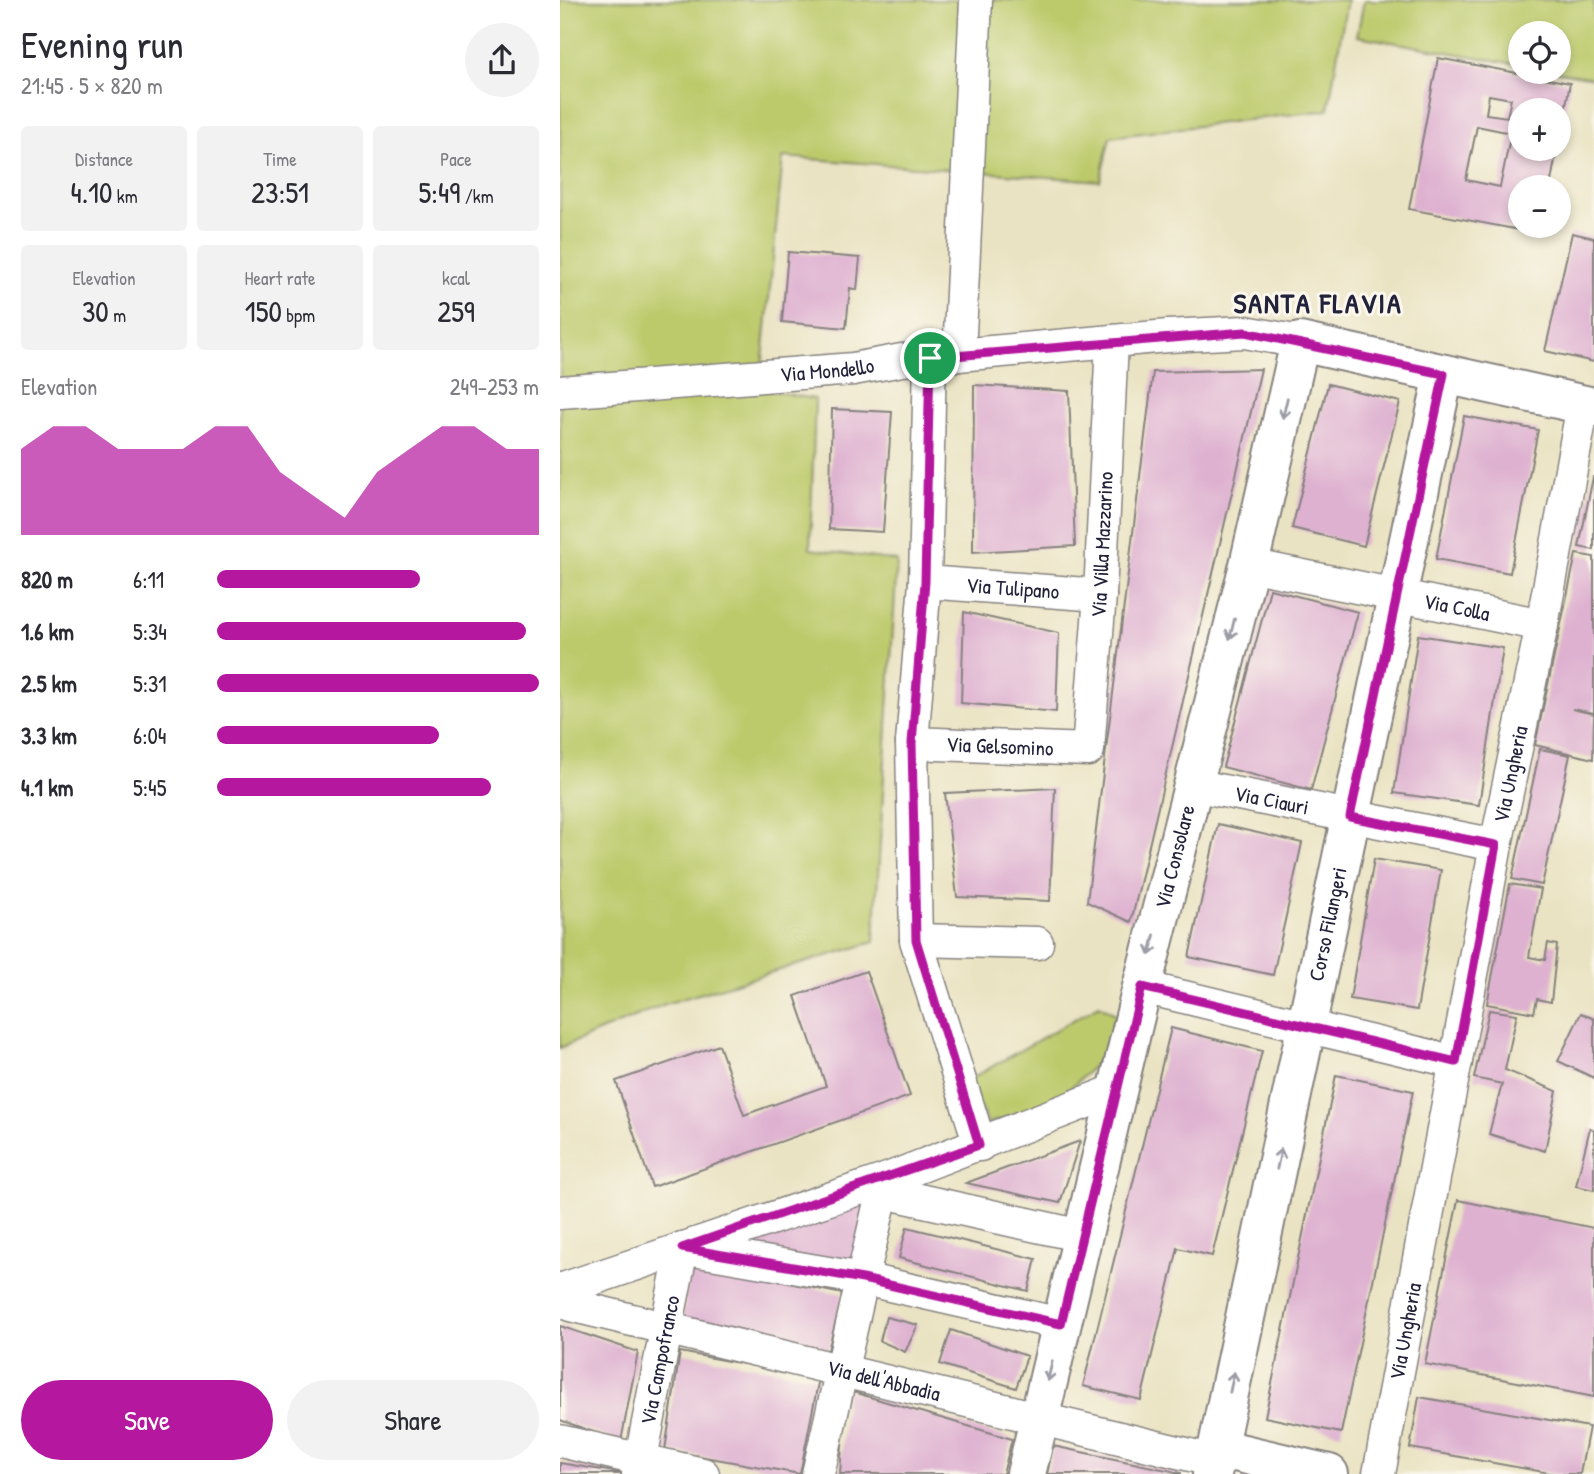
<!DOCTYPE html>
<meta charset="utf-8">
<style>
:root{--surface:#fff;--page:#f2f2f3;--text:#2b2b33;--muted:#7c7c81;--accent:#b5179e}
body{margin:0;font-family:"Patrick Hand",sans-serif;background:var(--page);color:var(--text);height:100vh;display:flex;flex-direction:column;font-size:26px;white-space:nowrap}
*{box-sizing:border-box;margin:0}
p{font-size:23px;color:var(--muted)}
.icon{flex:none;width:38px;height:38px;fill:none;stroke:currentColor;stroke-width:2;stroke-linecap:round;stroke-linejoin:round}
.map{position:relative;flex:1;overflow:hidden}
.side{display:flex;flex-direction:column;background:var(--surface);width:560px}
.side>*{flex:none}
.controls{position:absolute;left:948px;top:21px;display:grid;gap:14px}
.controls a{display:grid;place-items:center;width:63px;height:63px;border-radius:50%;background:var(--surface);box-shadow:0 4px 10px #0003;font-size:35px}
.pin{position:absolute;display:grid;place-items:center;width:60px;height:60px;color:#fff;margin:-30px;border:4px solid #fff;border-radius:50%;box-shadow:0 2px 7px #0007}
.round{display:grid;place-items:center;flex:none;width:74px;height:74px;border-radius:37px;background:var(--page)}
.overview{display:flex;align-items:center;justify-content:space-between;height:119px;padding:0 21px}
h1{font-size:38px;font-weight:600;line-height:52px}
.metrics{display:grid;grid-template-columns:repeat(3,1fr);gap:10px;height:119px;padding:7px 21px}
.metrics div{display:grid;align-content:center;border-radius:7px;background:var(--page);text-align:center}
.metrics b{font-size:30px;font-weight:600}
.metrics small{font-size:19px;font-weight:400}
.metrics p{font-size:19px}
.chart{height:196px;padding:14px 21px}
.chart p{display:flex;justify-content:space-between}
.chart svg{width:100%;height:126px;margin-top:7px;fill:var(--accent);opacity:.7}
.cta{display:flex;gap:14px;margin-top:auto;padding:14px 21px}
.cta a{flex:1;height:80px;border-radius:42px;background:var(--accent);color:#fff;font-size:28px;font-weight:600;line-height:80px;text-align:center}
.cta a+a{background:var(--page);color:var(--text)}
ul{padding:0 21px;list-style:none;font-size:23px}
li{display:grid;grid-template-columns:112px 84px 1fr;align-items:center;height:52px}
li i{height:18px;border-radius:9px;background:var(--accent)}
main{display:flex;flex:1;min-height:0}
.map>svg:first-child{display:block}
.green{fill:#bdca6c;stroke:#707654;stroke-width:2}
.building{fill:#deb1d0;fill-rule:evenodd}
.lines{fill:none;stroke-linecap:round;stroke-linejoin:round}
.minor-casing{stroke:#86827f;stroke-width:35}
.tertiary-casing{stroke:#86827f;stroke-width:42}
.minor{stroke:#fff;stroke-width:32}
.tertiary{stroke:#fff;stroke-width:38}
.oneway{stroke:#9c9ca7}
.route-casing{stroke:#fff;stroke-width:14}
.route{stroke:#b5179e;stroke-width:9}
.labels{text-anchor:middle;stroke-width:6;stroke-linejoin:round;paint-order:stroke}
.street-label{font-size:21px;fill:#22223b;stroke:#fbf7ec}
.district-label{font-size:28px;font-weight:bold;letter-spacing:2px;fill:#22223b;stroke:#fbf7ec}
</style>
<main>
<section class="side">
<div class="overview"><div><h1>Evening run</h1><p>21:45 · 5 × 820 m</p></div><a class="round"><svg class="icon" aria-label="share" viewBox="0 0 24 24"><path d="M12 15V3M7 8l5-5 5 5M5 13v7h14v-7"/></svg></a></div>
<div class="metrics">
<div><p>Distance</p><b>4.10<small> km</small></b></div>
<div><p>Time</p><b>23:51</b></div>
<div><p>Pace</p><b>5:49<small> /km</small></b></div>
</div>
<div class="metrics">
<div><p>Elevation</p><b>30<small> m</small></b></div>
<div><p>Heart rate</p><b>150<small> bpm</small></b></div>
<div><p>kcal</p><b>259</b></div>
</div>
<div class="chart"><p><span>Elevation</span>249–253 m</p>
<svg viewBox="0 0 160 44" preserveAspectRatio="none"><path d="M0 44V14L10 6L20 6L30 14L40 14L50 14L60 6L70 6L80 22L90 30L100 38L110 22L120 14L130 6L140 6L150 14L160 14V44z"/></svg>
</div>
<ul>
<li><b>820 m</b>6:11<i style="width:63%"></i></li>
<li><b>1.6 km</b>5:34<i style="width:96%"></i></li>
<li><b>2.5 km</b>5:31<i style="width:100%"></i></li>
<li><b>3.3 km</b>6:04<i style="width:69%"></i></li>
<li><b>4.1 km</b>5:45<i style="width:85%"></i></li>
</ul>
<div class="cta"><a>Save</a><a>Share</a></div>
</section>
<div class="map">
<svg width="1034" height="1474" viewBox="0 0 1034 1474">
<rect width="100%" height="100%" fill="#fbf7ec"/>
<filter id="ink" filterUnits="userSpaceOnUse"><feTurbulence type="fractalNoise" baseFrequency=".0143" numOctaves="2"/><feDisplacementMap in="SourceGraphic" scale="14" xChannelSelector="R" yChannelSelector="G"/><feConvolveMatrix kernelMatrix="1 2 1 2 8 2 1 2 1" color-interpolation-filters="sRGB"/></filter>
<filter id="wash" filterUnits="userSpaceOnUse"><feTurbulence type="fractalNoise" baseFrequency=".00686" numOctaves="4" result="noise"/><feDisplacementMap in="SourceGraphic" scale="28" xChannelSelector="R" yChannelSelector="G"/><feGaussianBlur stdDeviation="1.57" result="paint"/><feColorMatrix in="noise" values="0 0 0 0 0 0 0 0 0 0 0 0 0 0 0 0 0 1.4 0 .05"/><feComposite in="paint" operator="in"/></filter>
<g filter="url(#wash)">
<rect width="100%" height="100%" fill="#eae3c3"/>
<g class="green">
<path d="M 0,0 L 787,0 L 768,110 L 550,137 L 540,181 L 223,157 L 200,389 L 255,399 L 250,549 L 337,561 L 314,942 L 105,1004 L 0,1048 Z"/>
<path d="M 804,0 L 1034,0 L 1034,78 L 997,72 L 999,72 L 999,33 L 961,33 L 961,65 L 797,36 Z"/>
<path d="M 539,1005 L 559,1016 L 547,1053 L 489,1109 L 427,1123 L 409,1080 Z"/>
</g>
<g id="blocks">
<g class="building">
<path d="M 878,58 L 1010,83 L 1001,132 L 999,110 L 961,110 L 961,149 L 997,149 L 990,187 L 961,187 L 961,226 L 982,226 L 981,234 L 849,209 ZM 929,95 L 951,99 L 947,117 L 926,114 ZM 917,126 L 951,133 L 940,187 L 906,180 Z"/>
<path d="M 1012,233 L 1034,238 L 1034,362 L 985,351 Z"/>
<path d="M 228,252 L 300,258 L 297,290 L 290,288 L 286,328 L 222,322 Z"/>
<path d="M 701,369 L 571,922 L 527,902 L 593,372 Z"/>
<path d="M 768,384 L 840,402 L 804,546 L 732,528 Z"/>
<path d="M 414,385 L 509,391 L 515,546 L 413,552 Z"/>
<path d="M 272,409 L 332,412 L 323,532 L 269,529 Z"/>
<path d="M 904,416 L 978,430 L 950,573 L 876,559 Z"/>
<path d="M 1033,477 L 1034,477 L 1034,550 L 1019,547 Z"/>
<path d="M 1016,554 L 1034,557 L 1034,713 L 1012,709 L 1034,714 L 1033,759 L 975,745 Z"/>
<path d="M 710,589 L 798,612 L 751,790 L 663,767 Z"/>
<path d="M 404,612 L 499,633 L 496,712 L 401,703 Z"/>
<path d="M 858,635 L 943,648 L 919,805 L 834,793 Z"/>
<path d="M 980,749 L 1010,755 L 982,885 L 952,879 Z"/>
<path d="M 495,788 L 490,901 L 397,897 L 385,793 Z"/>
<path d="M 658,824 L 742,843 L 713,975 L 629,957 Z"/>
<path d="M 814,859 L 881,870 L 857,1010 L 790,999 Z"/>
<path d="M 950,884 L 981,889 L 969,957 L 985,960 L 988,943 L 997,945 L 991,1002 L 977,999 L 974,1013 L 927,1004 Z"/>
<path d="M 306,971 L 350,1096 L 92,1187 L 56,1081 L 159,1045 L 184,1115 L 266,1086 L 235,996 Z"/>
<path d="M 929,1010 L 957,1014 L 945,1070 L 997,1091 L 985,1151 L 929,1134 L 942,1084 L 914,1078 Z"/>
<path d="M 1021,1013 L 1034,1019 L 1034,1078 L 998,1061 Z"/>
<path d="M 611,1028 L 702,1051 L 652,1256 L 618,1248 L 581,1400 L 523,1386 Z"/>
<path d="M 776,1075 L 853,1091 L 781,1433 L 705,1417 Z"/>
<path d="M 1030,1128 L 1034,1130 L 1034,1190 L 1016,1186 Z"/>
<path d="M 520,1141 L 500,1203 L 406,1183 Z"/>
<path d="M 310,1194 L 293,1268 L 170,1245 Z"/>
<path d="M 898,1200 L 1034,1228 L 1034,1397 L 865,1364 Z"/>
<path d="M 347,1227 L 476,1259 L 468,1291 L 339,1258 Z"/>
<path d="M 130,1263 L 283,1294 L 267,1354 L 123,1319 Z"/>
<path d="M 326,1317 L 358,1325 L 345,1352 L 320,1341 Z"/>
<path d="M 0,1326 L 78,1352 L 61,1442 L 0,1420 Z"/>
<path d="M 391,1330 L 467,1356 L 456,1388 L 380,1364 Z"/>
<path d="M 120,1352 L 259,1378 L 240,1474 L 105,1450 Z"/>
<path d="M 286,1390 L 452,1439 L 443,1474 L 280,1474 Z"/>
<path d="M 859,1397 L 1029,1427 L 1020,1474 L 995,1474 L 850,1448 Z"/>
<path d="M 493,1446 L 621,1473 L 621,1474 L 487,1474 Z"/>
<path d="M 0,1463 L 60,1473 L 60,1474 L 0,1474 Z"/>
</g>
</g>
</g>
<g filter="url(#ink)">
<use href="#blocks" fill-opacity="0" stroke="#86827f" stroke-width="2"/>
<g class="lines">
<defs>
<g id="minor">
<path d="M 399,355 L 416,0"/>
<path d="M 370,358 L 365,582 L 352,743 L 356,940 L 420,1145"/>
<path id="s1" d="M 0,392 L 293,369 L 342,360 L 608,336 L 685,332 L 740,342"/>
<path id="s2" d="M 689,565 L 982,625"/>
<path id="s3" d="M 365,582 L 540,595"/>
<path id="s4" d="M 352,743 L 528,750 L 540,595 L 552,341"/>
<path id="s5" d="M 633,785 L 936,845"/>
<path d="M 356,940 L 477,943"/>
<path d="M 582,987 L 896,1062"/>
<path d="M 323,1192 L 522,1236"/>
<path id="s6" d="M 1,1289 L 10,1305 L 655,1461"/>
<path d="M 0,1290 L 325,1180 L 557,1090"/>
<path d="M 0,1441 L 143,1474"/>
<path id="s7" d="M 78,1474 L 122,1248 L 303,1279 L 501,1324"/>
<path d="M 258,1474 L 325,1180"/>
<path id="s8" d="M 819,1474 L 936,845 L 982,625 L 1023,405"/>
</g>
<g id="tertiary">
<path d="M 658,1448 L 769,1474"/>
<path id="s9" d="M 466,1474 L 582,987 L 689,565 L 740,342 L 1034,407"/>
<path id="s10" d="M 652,1474 L 884,374"/>
</g>
</defs>
<use href="#minor" class="minor-casing"/>
<use href="#tertiary" class="tertiary-casing"/>
<use href="#minor" class="minor"/>
<use href="#tertiary" class="tertiary"/>
</g>
<defs><path id="oneway-shaft" d="M-6 0H5M1.5-3L5.5 0L1.5 3" fill="none" stroke-width="1.6" stroke-linecap="round" stroke-linejoin="round" transform="scale(1.75)"/></defs>
<g class="oneway">
<use href="#oneway-shaft" transform="translate(725 408) rotate(103)"/>
<use href="#oneway-shaft" transform="translate(672 629) rotate(104)"/>
<use href="#oneway-shaft" transform="translate(592 945) rotate(104)"/>
<use href="#oneway-shaft" transform="translate(719 1159) rotate(-78)"/>
<use href="#oneway-shaft" transform="translate(490 1371) rotate(103)"/>
<use href="#oneway-shaft" transform="translate(672 1382) rotate(-78)"/>
</g>
</g>
<g class="lines" filter="url(#ink)">
<defs>
<path id="route" d="M 685,332 L 884,374 L 790,817 L 936,845 L 896,1062 L 582,987 L 501,1324 L 303,1279 L 122,1248 L 419,1145 L 356,940 L 352,743 L 365,582 L 370,358 Z"/>
</defs>
<use href="#route" class="route-casing"/>
<use href="#route" class="route"/>
</g>
<g class="labels">
<g class="street-label">
<text dy="7" stroke="none"><textPath href="#s1" startOffset="268">Via Mondello</textPath></text>
<text dy="7" stroke="none"><textPath href="#s4" startOffset="382">Via Villa Mazzarino</textPath></text>
<text dy="7" stroke="none"><textPath href="#s3" startOffset="88">Via Tulipano</textPath></text>
<text dy="7" stroke="none"><textPath href="#s2" startOffset="212">Via Colla</textPath></text>
<text dy="7" stroke="none"><textPath href="#s4" startOffset="88">Via Gelsomino</textPath></text>
<text dy="7" stroke="none"><textPath href="#s8" startOffset="712">Via Ungheria</textPath></text>
<text dy="7" stroke="none"><textPath href="#s5" startOffset="80">Via Ciauri</textPath></text>
<text dy="7" stroke="none"><textPath href="#s9" startOffset="635">Via Consolare</textPath></text>
<text dy="7" stroke="none"><textPath href="#s10" startOffset="562">Corso Filangeri</textPath></text>
<text dy="7" stroke="none"><textPath href="#s8" startOffset="145">Via Ungheria</textPath></text>
<text dy="7" stroke="none"><textPath href="#s7" startOffset="116">Via Campofranco</textPath></text>
<text dy="7" stroke="none"><textPath href="#s6" startOffset="341">Via dell'Abbadia</textPath></text>
</g>
<g class="district-label">
<text x="758" y="313">SANTA FLAVIA</text>
</g>
</g>
</svg>
<div class="controls">
<a><svg class="icon" aria-label="locate" viewBox="0 0 24 24"><circle cx="12" cy="12" r="6"/><path d="M12 2v4M12 18v4M2 12h4M18 12h4"/></svg></a>
<a>+</a>
<a>−</a>
</div>
<div class="pin" style="left:370px;top:358px;background:#1e9e55"><svg class="icon" aria-label="arrive" viewBox="0 0 24 24"><path d="M6 21V4h12l-3 4 3 4H6"/></svg></div>
</div>
</main>
